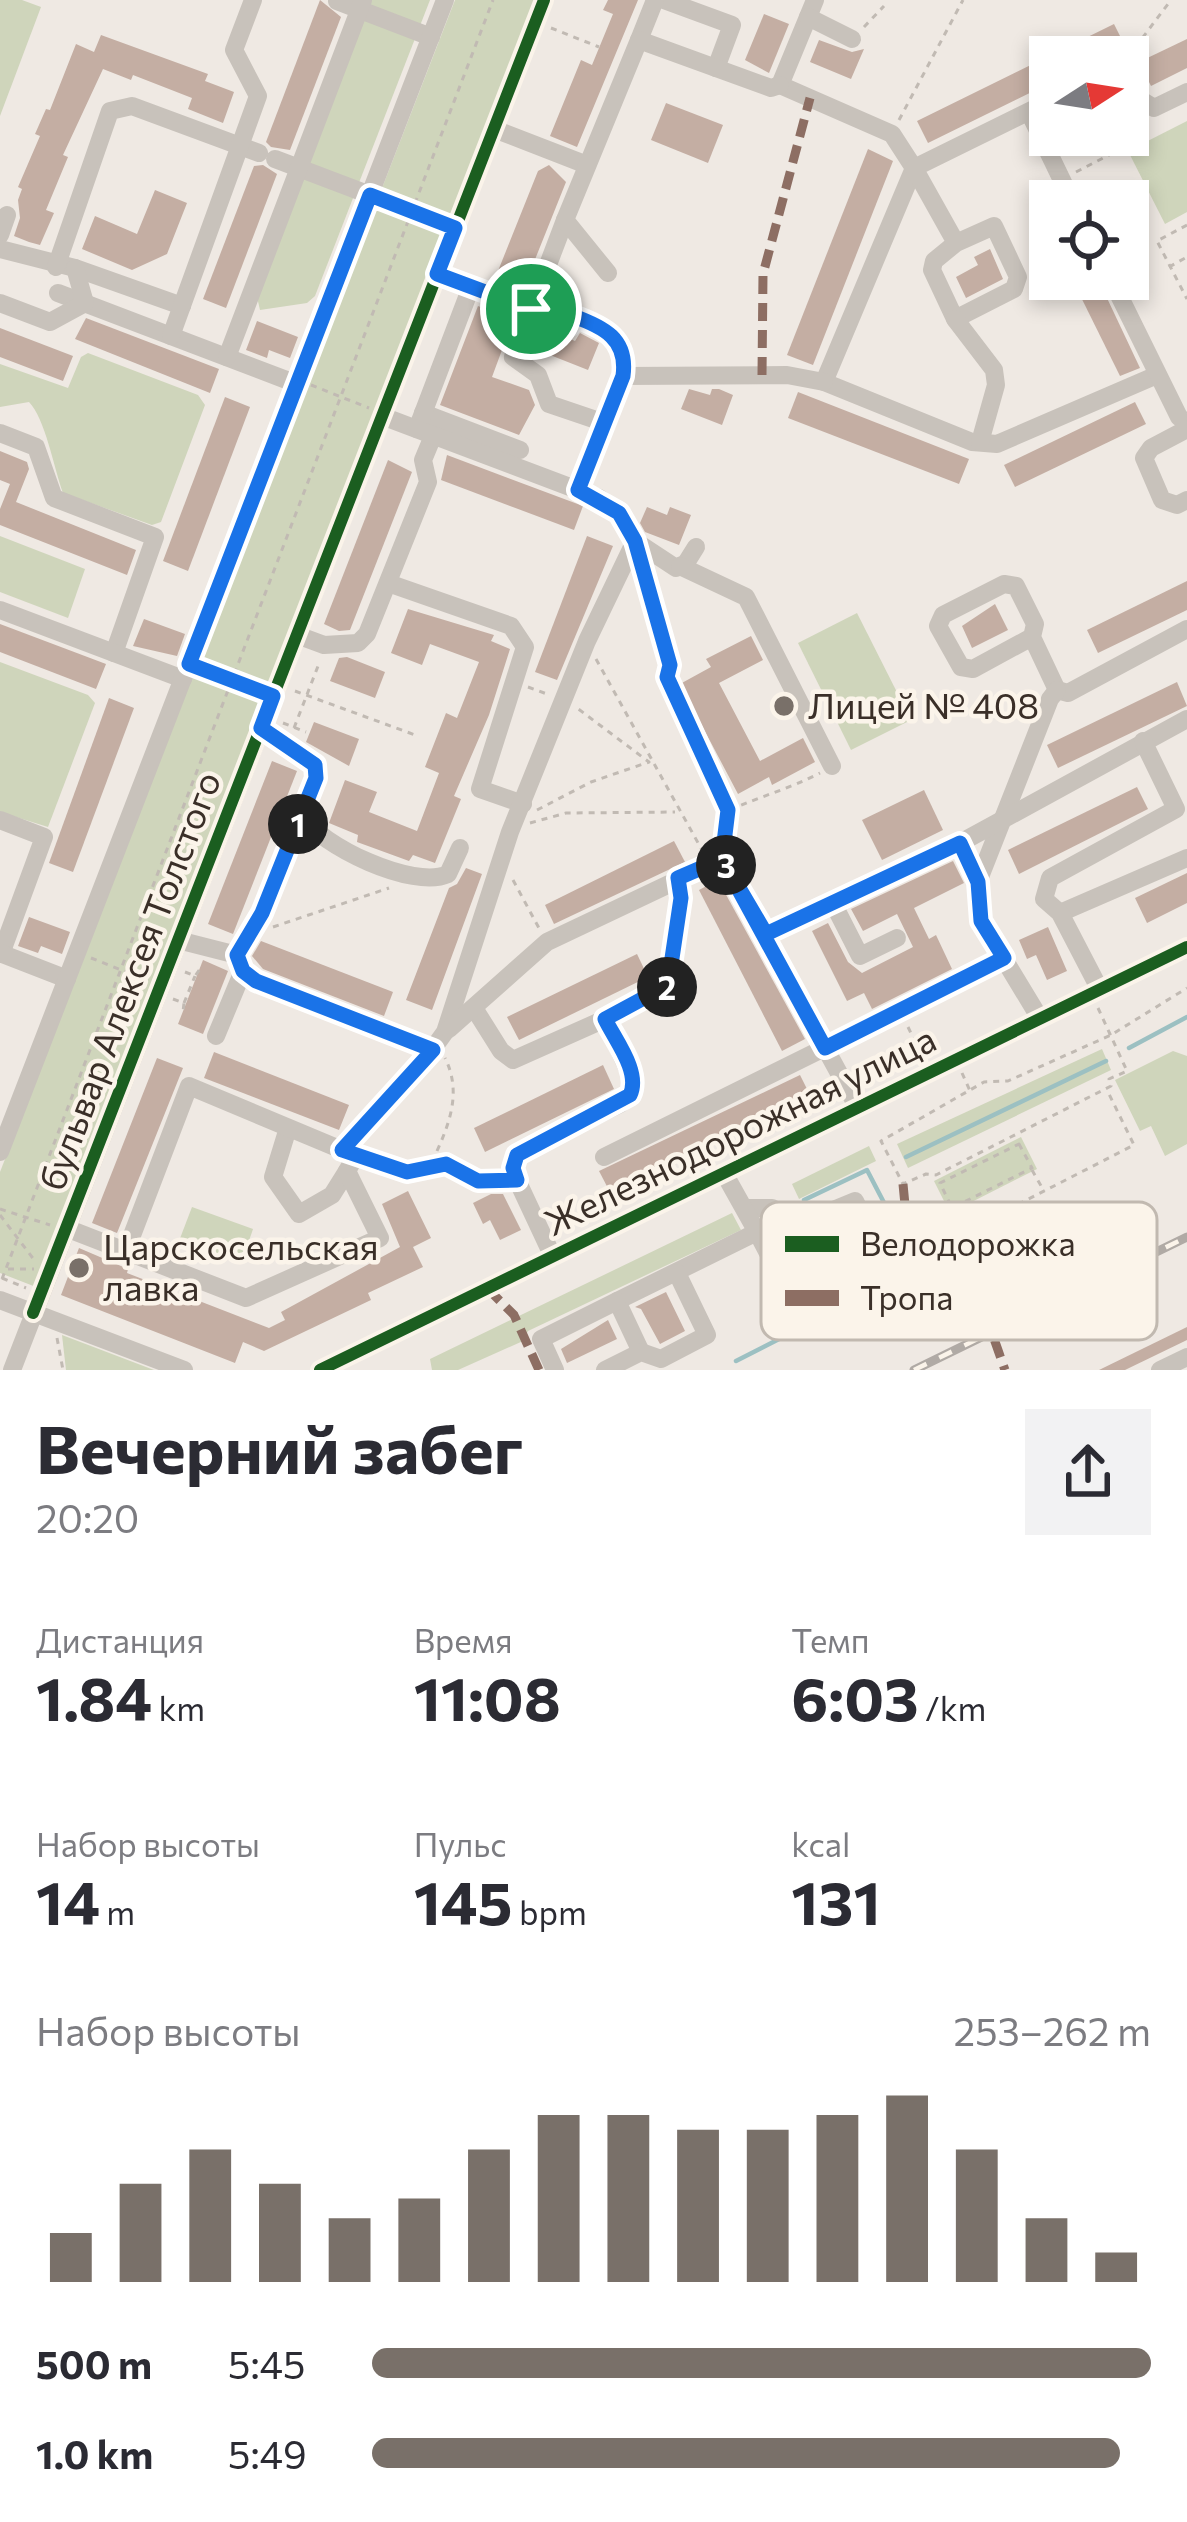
<!DOCTYPE html>
<html lang="ru">
<meta charset="utf-8">
<style>
:root{--surface:#fff;--page:#f2f2f3;--text:#2b2b33;--muted:#7c7c81;--accent:#797069}
body{margin:0;font-family:Commissioner,sans-serif;background:var(--page);color:var(--text);height:100vh;display:flex;flex-direction:column;font-size:45px;white-space:nowrap}
*{box-sizing:border-box;margin:0}
p{font-size:39px;color:var(--muted)}
.icon{flex:none;width:66px;height:66px;fill:none;stroke:currentColor;stroke-width:2;stroke-linecap:round;stroke-linejoin:round}
.map{position:relative;height:1370px;overflow:hidden}
.side{display:flex;flex-direction:column;background:var(--surface);flex:1}
.side>*{flex:none}
.needle{width:78px;rotate:78deg}
.buttons{position:absolute;left:1029px;top:36px;display:grid;gap:24px}
.buttons a{display:grid;place-items:center;width:120px;height:120px;border-radius:0px;background:var(--surface);box-shadow:0 6px 18px #0003;font-size:60px}
.pin{position:absolute;display:grid;place-items:center;width:102px;height:102px;color:#fff;margin:-51px;border:6px solid #fff;border-radius:50%;box-shadow:0 3px 12px #0007}
.km{position:absolute;width:60px;height:60px;margin:-30px;border-radius:50%;background:#222;color:#fff;font-size:33px;line-height:60px;text-align:center}
.round{display:grid;place-items:center;flex:none;width:126px;height:126px;border-radius:0px;background:var(--page)}
.overview{display:flex;align-items:center;justify-content:space-between;height:204px;padding:0 36px}
h1{font-size:66px;font-weight:700;line-height:90px}
.stats{display:grid;grid-template-columns:repeat(3,1fr);gap:18px;height:204px;padding:12px 36px}
.stats div{display:grid;align-content:center}
.stats b{font-size:60px;font-weight:700}
.stats small{font-size:33px;font-weight:400}
.stats p{font-size:33px}
.chart{height:336px;padding:24px 36px}
.chart p{display:flex;justify-content:space-between}
.chart svg{width:100%;height:216px;margin-top:12px;stroke:var(--accent);stroke-width:6}
ul{padding:0 36px;list-style:none;font-size:39px}
li{display:grid;grid-template-columns:192px 144px 1fr;align-items:center;height:90px}
li i{height:30px;border-radius:15px;background:var(--accent)}
.map>svg:first-child{display:block}
.green{fill:#cfd5bb}
.lines{fill:none;stroke-linecap:round;stroke-linejoin:round}
.stream{stroke:#9cc0c2;stroke-width:4.5}
.building{fill:#c4aea3}
.path{stroke:#c1bab3;stroke-width:3;stroke-dasharray:6 6;stroke-linecap:butt}
.minor{stroke:#c8c2bb;stroke-width:18}
.rail-casing{stroke:#b0aaa5;stroke-width:9}
.rail{stroke:#fbf4ea;stroke-width:4.5;stroke-dasharray:14;stroke-linecap:butt}
.quiet{stroke:#8d6e63;stroke-width:9;stroke-dasharray:18 9;stroke-linecap:butt}
.cycleway-casing{stroke:#fbf4ea;stroke-width:20}
.cycleway{stroke:#1b5e20;stroke-width:12}
.route-casing{stroke:#fff;stroke-width:24}
.route{stroke:#1a73e8;stroke-width:15}
.poi-dot{fill:#797069;stroke:#fbf4ea;stroke-width:4.5}
.labels{text-anchor:middle;stroke-width:9;stroke-linejoin:round;paint-order:stroke}
.poi-label{font-size:36px;fill:#3a2f28;stroke:#fbf4ea;text-anchor:start}
.street-label{font-size:36px;fill:#3a2f28;stroke:#fbf4ea}
.key{fill:#fbf4ea;stroke:#c1b9b0;stroke-width:3}
.key-label{font-size:33px;fill:#3a2f28}
</style>
<div class="map">
<svg width="1187" height="1370" viewBox="0 0 1187 1370">
<rect width="100%" height="100%" fill="#efe9e3"/>
<g class="green">
<path d="M 0,0 L 22,0 L 41,7 L 0,116 Z"/>
<path d="M 370,0 L 430,0 L 315,296 L 307,303 L 260,310 L 257,297 Z"/>
<path d="M 455,0 L 536,0 L 36,1287 L 0,1273 L 0,1172 Z"/>
<path d="M 1187,121 L 1187,212 L 1165,224 L 1128,151 Z"/>
<path d="M 88,353 L 198,395 L 205,405 L 161,522 L 152,525 L 63,493 C 54,468 45,418 29,402 L 0,407 L 0,364 L 68,388 L 81,357 Z"/>
<path d="M 0,536 L 85,569 L 68,618 L 0,592 Z"/>
<path d="M 857,613 L 911,720 L 851,750 L 798,643 Z"/>
<path d="M 0,662 L 88,695 L 95,703 L 48,827 L 0,812 Z"/>
<path d="M 1102,1049 L 1111,1070 L 908,1168 L 897,1144 Z"/>
<path d="M 1173,1051 L 1187,1056 L 1187,1144 L 1165,1156 L 1151,1126 L 1140,1131 L 1115,1080 Z"/>
<path d="M 1021,1137 L 1037,1169 L 950,1213 L 934,1181 Z"/>
<path d="M 869,1146 L 876,1161 L 799,1199 L 792,1184 Z"/>
<path d="M 192,1207 L 253,1229 L 241,1264 L 179,1241 Z"/>
<path d="M 732,1213 L 741,1230 L 528,1331 L 523,1341 L 458,1370 L 432,1370 L 430,1359 Z"/>
<path d="M 62,1335 L 154,1370 L 66,1370 Z"/>
</g>
<g class="lines">
<g class="stream">
<path d="M 1129,1048 L 1187,1017"/>
<path d="M 906,1157 L 1106,1061"/>
<path d="M 736,1361 L 918,1268 L 867,1170 L 804,1200"/>
</g>
</g>
<g class="building">
<path d="M 320,0 L 341,17 L 290,150 L 271,147 L 266,142 Z"/>
<path d="M 608,0 L 638,0 L 577,147 L 550,136 L 581,60 L 592,65 L 613,14 L 603,10 Z"/>
<path d="M 764,14 L 789,24 L 769,73 L 745,60 Z"/>
<path d="M 1114,24 L 1125,46 L 1103,57 L 1050,57 L 1050,83 L 928,143 L 917,121 Z"/>
<path d="M 101,35 L 208,74 L 205,81 L 234,92 L 223,123 L 188,109 L 192,98 L 133,75 L 131,80 L 103,69 L 63,155 L 68,157 L 46,210 L 54,213 L 40,245 L 29,242 L 14,236 L 20,218 L 18,200 L 22,189 L 18,187 L 40,136 L 35,134 L 46,109 L 50,110 L 76,44 L 94,52 Z"/>
<path d="M 1187,39 L 1187,68 L 1151,86 L 1139,62 Z"/>
<path d="M 819,40 L 852,52 L 864,49 L 851,79 L 810,62 Z"/>
<path d="M 666,103 L 723,125 L 708,163 L 651,140 Z"/>
<path d="M 868,149 L 893,161 L 813,365 L 787,355 Z"/>
<path d="M 263,165 L 277,174 L 226,308 L 203,299 L 254,166 Z"/>
<path d="M 549,165 L 566,182 L 524,287 L 496,276 L 538,171 Z"/>
<path d="M 155,190 L 187,203 L 167,254 L 132,270 L 82,249 L 95,216 L 137,234 Z"/>
<path d="M 990,249 L 1003,279 L 966,298 L 956,277 L 978,265 L 974,257 Z"/>
<path d="M 1072,279 L 1098,279 L 1140,368 L 1120,376 Z"/>
<path d="M 478,306 L 513,320 L 492,377 L 529,390 L 535,405 L 519,435 L 440,405 Z"/>
<path d="M 86,318 L 219,369 L 210,393 L 75,339 Z"/>
<path d="M 257,321 L 298,337 L 290,358 L 269,350 L 267,358 L 246,350 Z"/>
<path d="M 0,328 L 73,356 L 63,381 L 0,357 Z"/>
<path d="M 554,332 L 575,341 L 580,333 L 599,343 L 588,370 L 545,353 Z"/>
<path d="M 689,389 L 710,395 L 712,389 L 719,389 L 733,395 L 722,425 L 681,409 Z"/>
<path d="M 798,392 L 969,459 L 959,484 L 788,418 Z"/>
<path d="M 225,397 L 250,407 L 188,571 L 163,561 Z"/>
<path d="M 1135,402 L 1146,424 L 1015,487 L 1004,465 Z"/>
<path d="M 0,451 L 27,462 L 29,469 L 16,502 L 136,550 L 127,575 L 0,525 L 0,509 L 10,484 L 0,480 Z"/>
<path d="M 447,455 L 583,506 L 574,530 L 441,480 Z"/>
<path d="M 388,460 L 412,472 L 350,630 L 339,631 L 324,624 Z"/>
<path d="M 647,507 L 667,515 L 670,507 L 691,515 L 679,545 L 645,532 L 640,523 Z"/>
<path d="M 587,536 L 613,546 L 557,680 L 535,672 Z"/>
<path d="M 1187,581 L 1187,610 L 1098,653 L 1087,630 Z"/>
<path d="M 995,604 L 1008,630 L 972,648 L 962,626 Z"/>
<path d="M 408,609 L 494,635 L 491,641 L 510,649 L 489,715 L 454,796 L 461,799 L 435,863 L 413,855 L 409,861 L 357,842 L 358,835 L 329,823 L 345,780 L 377,792 L 369,812 L 417,831 L 439,773 L 425,767 L 446,713 L 457,718 L 479,662 L 430,644 L 422,665 L 391,653 Z"/>
<path d="M 144,619 L 185,634 L 177,656 L 133,646 Z"/>
<path d="M 0,624 L 106,664 L 96,689 L 0,652 Z"/>
<path d="M 751,636 L 763,660 L 719,683 L 760,761 L 803,738 L 815,762 L 772,785 L 769,777 L 738,794 L 680,684 L 711,667 L 706,659 Z"/>
<path d="M 347,657 L 385,672 L 375,698 L 330,681 L 339,658 Z"/>
<path d="M 1177,682 L 1187,706 L 1058,768 L 1047,745 Z"/>
<path d="M 109,698 L 134,708 L 73,872 L 49,863 Z"/>
<path d="M 314,722 L 359,739 L 349,766 L 306,742 Z"/>
<path d="M 272,761 L 297,771 L 233,934 L 208,924 Z"/>
<path d="M 1137,787 L 1148,809 L 1019,874 L 1008,850 Z"/>
<path d="M 924,790 L 943,830 L 882,860 L 862,820 Z"/>
<path d="M 674,841 L 685,862 L 554,924 L 545,905 Z"/>
<path d="M 953,861 L 964,883 L 914,908 L 929,939 L 936,935 L 952,969 L 872,1009 L 864,993 L 847,1001 L 812,931 L 828,923 L 848,962 L 862,973 L 913,947 L 897,914 L 863,931 L 851,909 Z"/>
<path d="M 466,868 L 482,874 L 432,1010 L 406,1000 L 449,888 L 457,884 Z"/>
<path d="M 1187,873 L 1187,903 L 1147,923 L 1135,898 Z"/>
<path d="M 718,880 L 805,1039 L 782,1051 L 699,890 Z"/>
<path d="M 29,917 L 70,932 L 62,954 L 41,946 L 38,953 L 18,946 Z"/>
<path d="M 1048,927 L 1067,971 L 1047,980 L 1036,955 L 1027,959 L 1019,940 Z"/>
<path d="M 261,941 L 393,992 L 384,1016 L 263,969 L 252,956 Z"/>
<path d="M 637,954 L 648,977 L 519,1040 L 507,1017 Z"/>
<path d="M 203,960 L 228,971 L 203,1034 L 178,1024 Z"/>
<path d="M 214,1052 L 349,1105 L 339,1130 L 204,1078 Z"/>
<path d="M 157,1058 L 183,1068 L 117,1233 L 92,1223 Z"/>
<path d="M 603,1065 L 614,1089 L 485,1152 L 474,1128 Z"/>
<path d="M 800,1075 L 811,1097 L 612,1196 L 599,1171 Z"/>
<path d="M 408,1191 L 431,1238 L 413,1247 L 423,1267 L 368,1293 L 371,1300 L 264,1351 L 243,1342 L 235,1363 L 61,1295 L 79,1248 L 128,1269 L 127,1273 L 269,1328 L 285,1320 L 281,1312 L 400,1247 L 382,1204 Z"/>
<path d="M 491,1194 L 503,1194 L 521,1230 L 500,1240 L 490,1220 L 483,1224 L 473,1203 Z"/>
<path d="M 666,1292 L 685,1331 L 660,1344 L 641,1309 L 635,1307 Z"/>
<path d="M 608,1320 L 617,1339 L 567,1363 L 561,1349 Z"/>
<path d="M 1187,1327 L 1187,1340 L 1125,1370 L 1099,1370 Z"/>
</g>
<g class="lines">
<g class="path">
<path d="M 864,27 L 884,6"/>
<path d="M 551,28 L 599,47"/>
<path d="M 1128,57 L 1171,0"/>
<path d="M 899,120 L 963,0"/>
<path d="M 1128,132 L 1138,120"/>
<path d="M 1076,172 L 1111,154 L 1126,135"/>
<path d="M 386,202 L 439,222"/>
<path d="M 1187,225 L 1157,241 L 1187,299"/>
<path d="M 1169,267 L 1187,257"/>
<path d="M 311,385 L 369,408"/>
<path d="M 639,568 L 670,665 L 667,677 L 728,810 L 724,845"/>
<path d="M 596,659 L 702,850"/>
<path d="M 201,668 L 259,690"/>
<path d="M 528,687 L 547,694"/>
<path d="M 295,691 L 418,736"/>
<path d="M 283,723 L 306,732"/>
<path d="M 294,728 L 320,661"/>
<path d="M 537,810 L 591,782 L 649,762 L 577,708"/>
<path d="M 730,810 C 761,796 789,789 820,773"/>
<path d="M 530,823 L 566,813 L 675,812"/>
<path d="M 513,880 L 540,930"/>
<path d="M 273,927 L 389,888"/>
<path d="M 91,958 L 144,979"/>
<path d="M 185,972 L 195,976 L 200,969"/>
<path d="M 662,991 L 673,976 L 681,897"/>
<path d="M 173,999 L 184,1003 L 183,1012"/>
<path d="M 184,1003 L 195,976"/>
<path d="M 1098,1008 L 1127,1071 L 1109,1079 L 1111,1086 L 936,1175 L 926,1174 L 903,1184 L 881,1141 L 984,1082 L 1008,1081 L 1111,1035 L 1187,988"/>
<path d="M 908,1027 L 922,1056"/>
<path d="M 962,1073 L 970,1091"/>
<path d="M 1019,1144 L 1032,1168 L 952,1208 L 940,1183 Z"/>
<path d="M 437,1151 C 451,1120 461,1090 445,1058"/>
<path d="M 1032,1170 L 1044,1191"/>
<path d="M 956,1205 L 968,1230 L 1134,1145 L 1107,1090"/>
<path d="M 0,1209 L 50,1225"/>
<path d="M 0,1215 L 35,1261"/>
<path d="M 8,1269 L 34,1269"/>
<path d="M 2,1278 L 26,1288"/>
<path d="M 2,1279 L 493,0"/>
<path d="M 57,1338 L 63,1370"/>
</g>
<g class="minor">
<path d="M 664,0 L 732,25 L 716,68"/>
<path d="M 815,0 L 780,85 L 892,134 L 914,168 L 824,382 L 972,442 L 997,444 L 1157,375"/>
<path d="M 337,1 L 431,37"/>
<path d="M 808,17 L 852,39"/>
<path d="M 639,40 L 655,0"/>
<path d="M 1128,92 L 1154,108 L 1187,92"/>
<path d="M 1029,112 L 1072,201"/>
<path d="M 494,129 L 587,165"/>
<path d="M 275,159 L 370,195"/>
<path d="M 565,220 L 513,357 L 538,375 L 549,404 L 605,423"/>
<path d="M 0,235 L 7,215"/>
<path d="M 956,243 L 934,261 L 932,270 L 955,319 L 1014,289 L 1018,277 L 994,226 L 956,243 L 914,168 L 1050,101"/>
<path d="M 0,249 L 75,268 L 182,306"/>
<path d="M 56,267 L 110,111 L 132,106 L 259,153"/>
<path d="M 608,273 L 565,220 L 639,40 L 771,88 L 780,85"/>
<path d="M 437,274 L 531,309"/>
<path d="M 1111,279 L 1179,417 L 1187,423"/>
<path d="M 58,293 L 297,384"/>
<path d="M 0,303 L 50,322 L 85,303 L 75,268"/>
<path d="M 955,319 L 994,370 L 996,385 L 980,442"/>
<path d="M 570,325 L 573,316 C 604,327 628,339 623,376"/>
<path d="M 171,336 L 258,96 L 234,50 L 253,0"/>
<path d="M 227,357 L 363,0"/>
<path d="M 423,413 L 520,450"/>
<path d="M 417,429 L 471,287"/>
<path d="M 1187,429 L 1151,448 L 1144,458 L 1162,500 L 1177,505 L 1187,500"/>
<path d="M 0,433 L 36,447 L 54,498 L 155,537 L 114,653"/>
<path d="M 578,491 L 623,376 L 787,375 L 824,382"/>
<path d="M 635,541 L 676,568 L 686,563 L 696,547"/>
<path d="M 680,566 L 746,597 L 832,766"/>
<path d="M 388,583 L 511,626 L 525,647 L 480,789 L 523,804"/>
<path d="M 0,610 L 183,679"/>
<path d="M 297,635 L 324,645 L 358,643 L 367,634 L 428,482 L 423,460 L 433,436"/>
<path d="M 1032,637 L 973,669 L 961,667 L 938,626 L 943,615 L 1004,584 L 1016,586 L 1035,624 L 1032,637 L 1057,690"/>
<path d="M 1057,690 L 1068,693 L 1187,629"/>
<path d="M 301,815 C 321,846 413,890 448,874 L 460,848"/>
<path d="M 0,820 L 44,837 L 1,954"/>
<path d="M 960,843 L 978,882 L 981,921 L 1039,1017"/>
<path d="M 978,882 L 1050,699 L 1057,690"/>
<path d="M 833,903 L 860,956 L 897,938"/>
<path d="M 1060,913 L 1187,858"/>
<path d="M 766,934 L 960,843 L 1187,719"/>
<path d="M 178,940 L 237,955 L 243,971 L 257,981 L 432,1050 L 445,1032 L 510,832 L 587,641 L 635,541 L 619,513 L 599,498 L 382,416"/>
<path d="M 0,953 L 67,979"/>
<path d="M 237,955 L 262,913 L 316,778 L 315,765 L 261,728"/>
<path d="M 1100,990 L 1060,913 L 1044,899 L 1050,878 L 1176,809 L 1143,741"/>
<path d="M 474,1008 L 501,1051 L 513,1060 L 605,1019 L 635,1085 L 620,1104 L 517,1155 L 513,1161 L 517,1180 L 553,1257"/>
<path d="M 605,1019 L 650,998"/>
<path d="M 449,1029 L 547,942 L 722,859 L 858,1108"/>
<path d="M 216,1036 L 243,971"/>
<path d="M 432,1050 L 342,1150 L 407,1172 L 446,1164 L 478,1181 L 517,1180"/>
<path d="M 288,1128 L 273,1177 L 299,1214 L 332,1195 L 347,1171"/>
<path d="M 0,1152 L 445,0"/>
<path d="M 604,1157 L 1004,959"/>
<path d="M 744,1208 L 772,1208 L 804,1222 L 855,1201 L 861,1213"/>
<path d="M 66,1228 L 246,1298 L 380,1238 L 347,1171 L 355,1157"/>
<path d="M 757,1232 L 794,1303"/>
<path d="M 126,1251 L 189,1086 L 342,1150"/>
<path d="M 0,1300 L 184,1370"/>
<path d="M 641,1352 L 617,1301 L 757,1232 L 724,1173"/>
<path d="M 12,1370 L 544,0"/>
<path d="M 320,1370 L 1187,947"/>
<path d="M 555,1370 L 541,1339 L 617,1301"/>
<path d="M 605,1370 L 641,1352 L 661,1359 L 707,1335 L 677,1273"/>
<path d="M 1160,1370 L 1187,1357"/>
</g>
<defs>
<path id="rail" d="M 914,1370 L 1187,1237"/>
</defs>
<use href="#rail" class="rail-casing"/>
<use href="#rail" class="rail"/>
<g class="quiet">
<path d="M 762,375 L 763,274 L 810,98"/>
<path d="M 903,1184 L 905,1205 L 935,1274 C 983,1293 988,1323 1005,1370"/>
<path d="M 487,1288 L 514,1315 L 539,1370"/>
</g>
<defs>
<g id="cycleway">
<path d="M 33,1313 L 544,0"/>
<path d="M 320,1370 L 1187,947"/>
</g>
</defs>
<use href="#cycleway" class="cycleway-casing"/>
<use href="#cycleway" class="cycleway"/>
</g>
<g class="lines">
<defs>
<path id="route" d="M 531,309 L 437,274 L 455,228 L 370,195 L 189,664 L 273,696 L 261,728 L 315,765 L 316,778 L 262,913 L 237,955 L 243,971 L 256,981 L 433,1050 L 342,1150 L 407,1172 L 446,1164 L 478,1181 L 517,1180 L 513,1168 L 517,1155 L 630,1095 C 641,1072 615,1040 605,1019 L 668,985 L 681,898 L 678,878 L 722,859 L 766,934 L 960,843 L 978,882 L 981,921 L 1004,958 L 825,1048 L 722,859 L 728,810 L 667,677 L 670,665 L 635,541 L 619,513 L 578,490 L 623,376 C 628,339 604,327 573,316 L 570,325 L 531,309"/>
</defs>
<use href="#route" class="route-casing"/>
<use href="#route" class="route"/>
</g>
<g class="poi-dot">
<circle cx="784" cy="706" r="12"/>
<circle cx="79" cy="1268" r="12"/>
</g>
<g class="labels">
<g class="poi-label">
<text x="808" y="719">Лицей № 408</text>
<text x="103" y="1260">Царскосельская<tspan x="103" dy="41">лавка</tspan></text>
</g>
<g class="street-label">
<text transform="translate(130 981) rotate(-69)" y="13">бульвар Алексея Толстого</text>
<text transform="translate(740 1131) rotate(-26)" y="13">Железнодорожная улица</text>
</g>
</g>
<rect x="761" y="1202" width="396" height="138" rx="18" class="key"/>
<rect x="785" y="1236" width="54" height="16" fill="#1b5e20"/>
<rect x="785" y="1290" width="54" height="16" fill="#8d6e63"/>
<g class="key-label">
<text x="860" y="1256">Велодорожка</text>
<text x="860" y="1310">Тропа</text>
</g>
</svg>
<div class="buttons">
<a><svg class="needle" viewBox="-14 -14 28 28"><path d="M0-13l5 13h-10z" fill="#e53935"/><path d="M0 13l5-13h-10z" fill="#7c7c81"/></svg></a>
<a><svg class="icon" aria-label="locate" viewBox="0 0 24 24"><circle cx="12" cy="12" r="6"/><path d="M12 2v4M12 18v4M2 12h4M18 12h4"/></svg></a>
</div>
<div class="pin" style="left:531px;top:309px;background:#1e9e55"><svg class="icon" aria-label="arrive" viewBox="0 0 24 24"><path d="M6 21V4h12l-3 4 3 4H6"/></svg></div>
<b class="km" style="left:298px;top:824px">1</b>
<b class="km" style="left:667px;top:987px">2</b>
<b class="km" style="left:726px;top:865px">3</b>
</div>
<section class="side">
<div class="overview"><div><h1>Вечерний забег</h1><p>20:20</p></div><a class="round"><svg class="icon" aria-label="share" viewBox="0 0 24 24"><path d="M12 15V3M7 8l5-5 5 5M5 13v7h14v-7"/></svg></a></div>
<div class="stats">
<div><p>Дистанция</p><b>1.84<small> km</small></b></div>
<div><p>Время</p><b>11:08</b></div>
<div><p>Темп</p><b>6:03<small> /km</small></b></div>
</div>
<div class="stats">
<div><p>Набор высоты</p><b>14<small> m</small></b></div>
<div><p>Пульс</p><b>145<small> bpm</small></b></div>
<div><p>kcal</p><b>131</b></div>
</div>
<div class="chart"><p><span>Набор высоты</span>253–262 m</p>
<svg viewBox="0 0 160 44" preserveAspectRatio="none"><path d="M5 44V34M15 44V24M25 44V17M35 44V24M45 44V31M55 44V27M65 44V17M75 44V10M85 44V10M95 44V13M105 44V13M115 44V10M125 44V6M135 44V17M145 44V31M155 44V38"/></svg>
</div>
<ul>
<li><b>500 m</b>5:45<i style="width:100%"></i></li>
<li><b>1.0 km</b>5:49<i style="width:96%"></i></li>
</ul>
</section>
